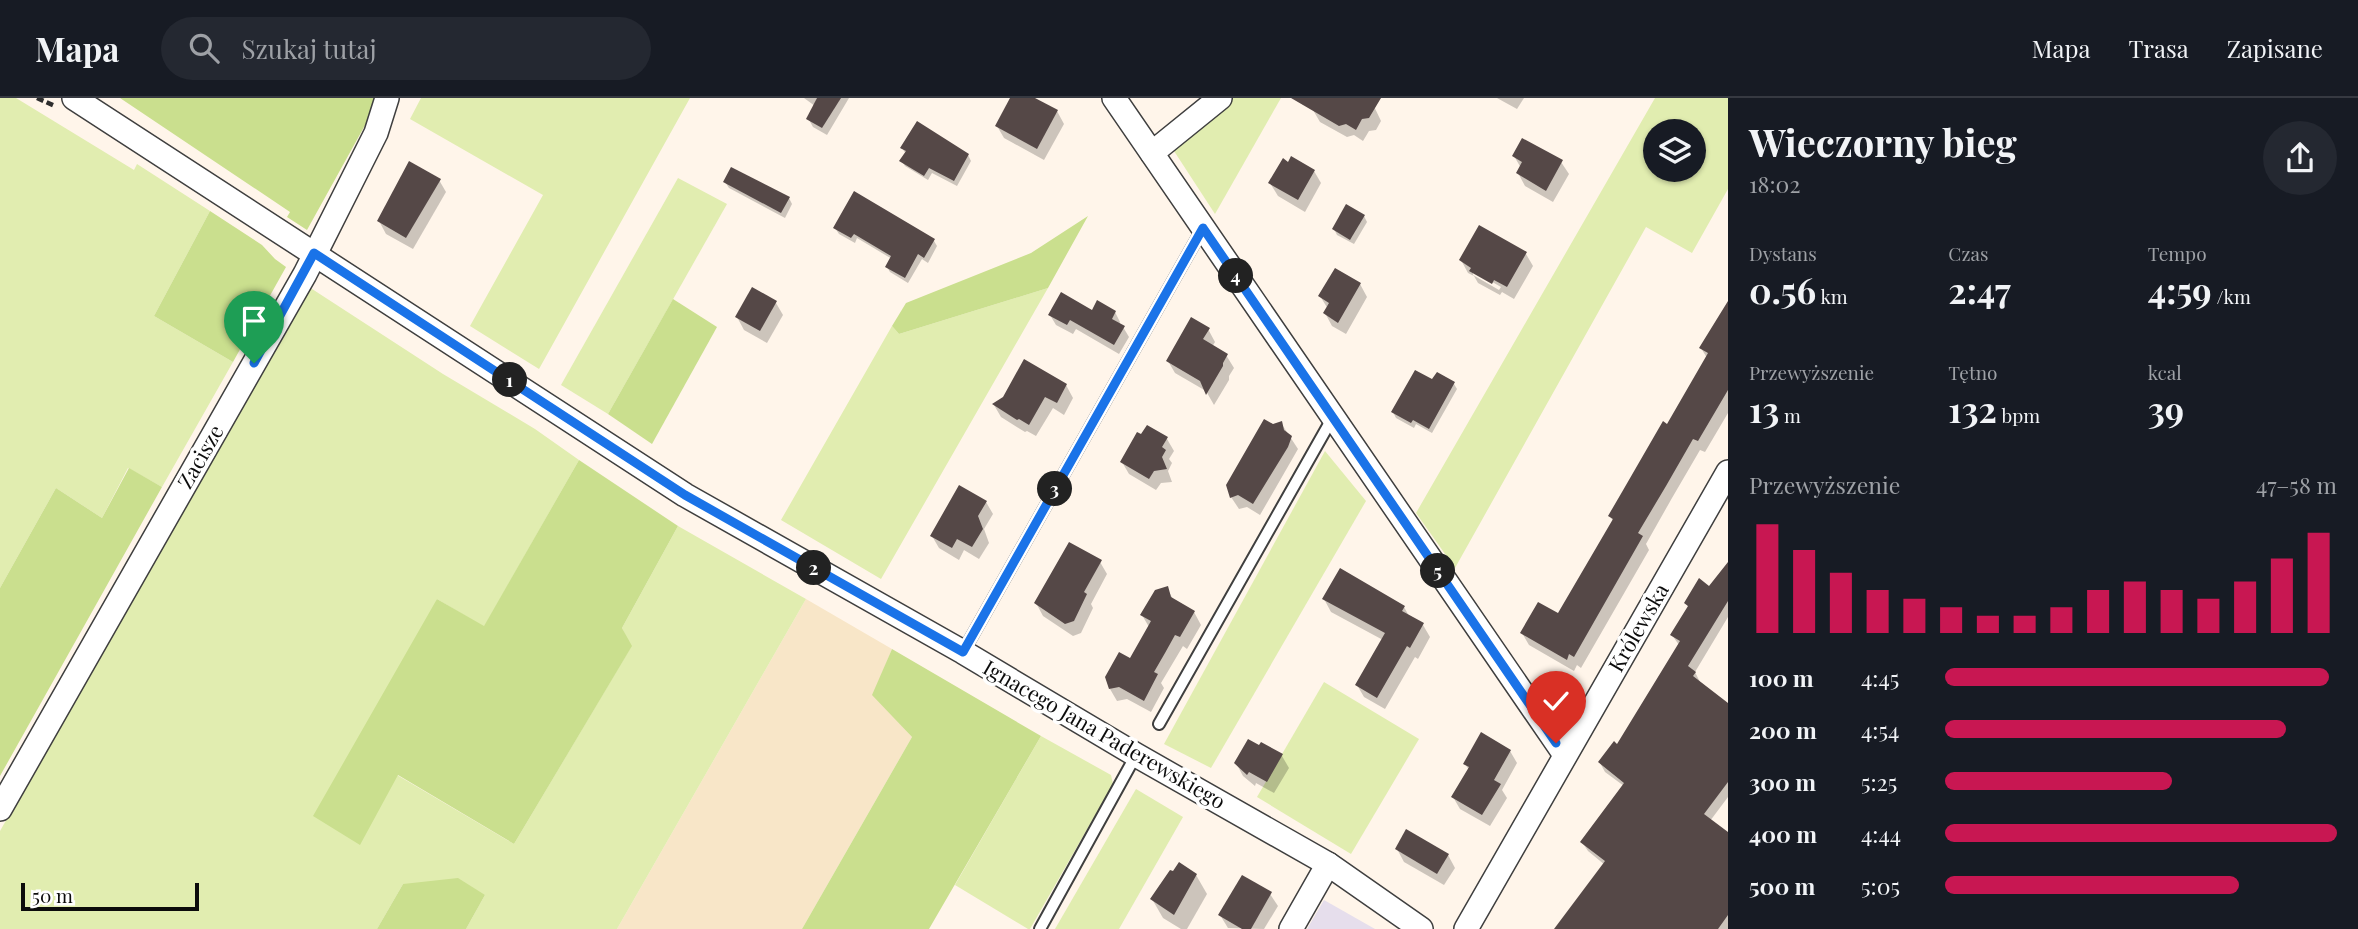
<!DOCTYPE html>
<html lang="pl">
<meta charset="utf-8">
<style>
:root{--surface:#171b24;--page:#242831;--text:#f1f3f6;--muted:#9ea1a6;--line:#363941;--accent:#c81752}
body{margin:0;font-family:"Playfair Display",serif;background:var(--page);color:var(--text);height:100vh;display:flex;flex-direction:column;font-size:26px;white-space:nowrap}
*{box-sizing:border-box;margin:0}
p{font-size:23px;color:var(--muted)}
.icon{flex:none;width:38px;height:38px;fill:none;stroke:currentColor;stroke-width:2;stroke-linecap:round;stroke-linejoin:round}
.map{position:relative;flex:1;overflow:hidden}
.panel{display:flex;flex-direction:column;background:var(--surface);width:630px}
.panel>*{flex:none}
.controls{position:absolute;left:1643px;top:21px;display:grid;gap:14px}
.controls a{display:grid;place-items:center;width:63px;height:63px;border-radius:50%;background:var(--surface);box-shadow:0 2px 5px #0004;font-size:35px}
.scale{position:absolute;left:21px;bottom:18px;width:178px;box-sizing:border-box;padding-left:7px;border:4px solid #0c0c0c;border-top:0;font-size:19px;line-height:24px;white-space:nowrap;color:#0c0c0c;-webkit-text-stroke:5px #fff;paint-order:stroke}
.pin{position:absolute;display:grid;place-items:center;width:60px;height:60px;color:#fff;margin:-72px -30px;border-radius:50% 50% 50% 0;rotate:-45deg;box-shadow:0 0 7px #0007}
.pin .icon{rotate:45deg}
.km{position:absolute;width:35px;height:35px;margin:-18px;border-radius:50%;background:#222;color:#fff;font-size:19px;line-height:35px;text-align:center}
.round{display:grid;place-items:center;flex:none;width:74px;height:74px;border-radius:37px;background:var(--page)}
.overview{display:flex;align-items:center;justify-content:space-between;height:119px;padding:0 21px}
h1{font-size:38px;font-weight:700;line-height:52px}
.figures{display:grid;grid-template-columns:repeat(3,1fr);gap:10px;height:119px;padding:7px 21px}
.figures div{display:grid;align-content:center}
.figures b{font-size:35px;font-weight:700}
.figures small{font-size:19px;font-weight:400}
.figures p{font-size:19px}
.chart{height:196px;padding:14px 21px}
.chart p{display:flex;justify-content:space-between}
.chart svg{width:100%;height:126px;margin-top:7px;stroke:var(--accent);stroke-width:6}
ul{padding:0 21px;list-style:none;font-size:23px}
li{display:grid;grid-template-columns:112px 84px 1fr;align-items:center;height:52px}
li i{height:18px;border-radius:9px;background:var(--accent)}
header{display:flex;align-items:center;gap:42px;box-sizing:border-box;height:98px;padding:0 35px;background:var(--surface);border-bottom:2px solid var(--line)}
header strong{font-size:33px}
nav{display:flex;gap:38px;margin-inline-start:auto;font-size:24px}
.search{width:490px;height:63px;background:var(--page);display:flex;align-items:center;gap:18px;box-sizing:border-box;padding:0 24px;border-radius:38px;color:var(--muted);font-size:26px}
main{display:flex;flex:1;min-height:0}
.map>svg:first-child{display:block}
.industrial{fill:#e6deec}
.farmland{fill:#f8e6c8}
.green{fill:#e1edb0;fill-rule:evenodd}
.forest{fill:#cadf8e}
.shadow{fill:#0003;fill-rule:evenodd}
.building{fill:#554847}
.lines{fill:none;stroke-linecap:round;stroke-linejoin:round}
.service-casing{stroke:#3f3f3f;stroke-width:14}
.minor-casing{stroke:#3f3f3f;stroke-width:26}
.path{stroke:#2e2e2e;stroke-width:4.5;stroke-dasharray:7 3.5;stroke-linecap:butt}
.service{stroke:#fff;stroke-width:10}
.minor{stroke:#fff;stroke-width:23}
.route-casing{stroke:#fff;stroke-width:14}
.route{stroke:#1a73e8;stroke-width:9}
.labels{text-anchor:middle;stroke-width:7;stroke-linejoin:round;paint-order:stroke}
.street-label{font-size:21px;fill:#0c0c0c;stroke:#fff}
</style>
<header>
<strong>Mapa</strong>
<div class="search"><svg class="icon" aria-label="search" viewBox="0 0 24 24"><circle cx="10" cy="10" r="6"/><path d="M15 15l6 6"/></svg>Szukaj tutaj</div>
<nav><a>Mapa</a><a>Trasa</a><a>Zapisane</a></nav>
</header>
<main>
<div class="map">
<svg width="1728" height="831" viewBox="0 0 1728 831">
<rect width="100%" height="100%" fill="#fff5ea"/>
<path class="industrial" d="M 1324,802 L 1375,831 L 1307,831 Z"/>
<path class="farmland" d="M 806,501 L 892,551 L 873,597 L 912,639 L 802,831 L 617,831 Z"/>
<g class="green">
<path d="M 0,0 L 16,0 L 134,72 L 137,66 L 210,113 L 154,218 L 233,264 L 162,389 L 128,370 L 102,420 L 56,390 L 0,490 Z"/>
<path d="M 421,0 L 690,0 L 539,271 L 470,228 L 543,97 L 410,21 Z"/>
<path d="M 1233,0 L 1281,0 L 1215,116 L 1174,53 L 1176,48 Z"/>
<path d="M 1655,0 L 1728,0 L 1728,91 L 1692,155 L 1646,129 L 1455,470 L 1416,415 ZM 1656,33 L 1694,33 L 1694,72 L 1656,72 Z"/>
<path d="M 678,80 L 727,106 L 608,316 L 561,287 Z"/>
<path d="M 309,189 L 443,276 L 535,331 L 579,362 L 484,529 L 437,501 L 397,677 L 514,746 L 631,549 L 622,530 L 678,428 L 806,501 L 617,831 L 466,831 L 485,797 L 403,786 L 377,831 L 0,831 L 0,733 Z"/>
<path d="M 1048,190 L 881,481 L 781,422 L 892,228 L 899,236 Z"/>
<path d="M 1325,353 L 1366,403 L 1211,670 L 1164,646 Z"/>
<path d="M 1324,584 L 1419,641 L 1351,756 L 1257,699 Z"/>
<path d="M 1041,638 L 1111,677 L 1113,686 L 1030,831 L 1028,831 L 955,787 Z"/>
<path d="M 1136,691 L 1183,719 L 1119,831 L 1055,831 Z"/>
</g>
<g class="forest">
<path d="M 120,0 L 374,0 L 374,11 L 307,132 L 287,119 L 290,114 Z"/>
<path d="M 210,113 L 262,147 L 275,161 L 286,169 L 233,264 L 154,218 Z"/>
<path d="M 1088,118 L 1048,190 L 899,236 L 892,228 L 906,205 L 1031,155 Z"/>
<path d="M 673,201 L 717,229 L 652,346 L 608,316 Z"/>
<path d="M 579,362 L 678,428 L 622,530 L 632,548 L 514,746 L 398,677 L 360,747 L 313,718 L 437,501 L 484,528 Z"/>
<path d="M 129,370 L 162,389 L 0,678 L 0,490 L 56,390 L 102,420 Z"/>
<path d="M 892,551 L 1041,638 L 929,831 L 802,831 L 912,639 L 872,597 Z"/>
<path d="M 458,780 L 485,797 L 466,831 L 377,831 L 403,786 Z"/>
</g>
<g class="shadow">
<path d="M 804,0 L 849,0 L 827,37 L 813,29 L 808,20 L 815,8 Z"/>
<path d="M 1012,0 L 1032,0 L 1057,13 L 1064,26 L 1044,62 L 1004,40 L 997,28 Z"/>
<path d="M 1320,0 L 1368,0 L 1371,2 L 1381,23 L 1376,32 L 1369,33 L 1363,43 L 1354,37 L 1347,39 L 1320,24 L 1313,12 Z"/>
<path d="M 1497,0 L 1524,0 L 1517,11 Z"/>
<path d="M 902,50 L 968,57 L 971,63 L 957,88 L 932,75 L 928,82 L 905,68 L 902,63 L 906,56 Z"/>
<path d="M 1514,58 L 1561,64 L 1569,76 L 1553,104 L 1525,88 L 1518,75 L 1521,70 Z"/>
<path d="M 1314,73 L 1321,85 L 1305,114 L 1278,98 L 1270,85 Z"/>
<path d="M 439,82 L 446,94 L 413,151 L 386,136 L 379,123 Z"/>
<path d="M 725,84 L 789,100 L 792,106 L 785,120 L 729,90 Z"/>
<path d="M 1364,118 L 1367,124 L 1354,146 L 1337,137 L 1334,131 Z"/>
<path d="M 835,130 L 934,143 L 937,148 L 928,165 L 922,161 L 908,185 L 890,174 L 887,169 L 892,161 L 857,140 L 855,145 L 839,136 Z"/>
<path d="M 1526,156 L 1533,168 L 1514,201 L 1502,194 L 1500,197 L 1478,185 L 1474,178 L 1468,175 L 1461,162 ZM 1473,173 L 1501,189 L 1499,192 L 1473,177 Z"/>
<path d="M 1360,186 L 1367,199 L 1346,236 L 1332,228 L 1325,215 L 1328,211 L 1320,198 Z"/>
<path d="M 776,205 L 783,217 L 767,245 L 744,232 L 737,219 Z"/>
<path d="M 1728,207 L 1728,315 L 1705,354 L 1700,352 L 1672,400 L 1646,446 L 1649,452 L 1581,570 L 1577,567 L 1574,573 L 1529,547 L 1522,535 L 1559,518 L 1613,423 L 1610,418 L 1668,328 L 1707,260 L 1701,250 Z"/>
<path d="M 1115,214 L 1120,224 L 1119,227 L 1123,229 L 1129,239 L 1119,256 L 1076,231 L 1073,236 L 1056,227 L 1050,217 Z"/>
<path d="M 1208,231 L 1215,244 L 1212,249 L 1226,257 L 1234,270 L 1229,278 L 1229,282 L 1214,307 L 1206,293 L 1175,275 L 1168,263 Z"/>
<path d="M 1433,284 L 1454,286 L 1457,291 L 1432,335 L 1416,326 L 1414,330 L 1396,320 L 1393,314 Z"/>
<path d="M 1066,287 L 1073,300 L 1064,317 L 1053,310 L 1036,338 L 1027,333 L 1025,334 L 1001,319 L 994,307 Z"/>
<path d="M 1281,325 L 1298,351 L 1260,417 L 1247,409 L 1239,411 L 1231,399 L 1272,328 Z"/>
<path d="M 1147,329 L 1167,341 L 1174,353 L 1169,361 L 1172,365 L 1168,373 L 1172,384 L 1161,385 L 1156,392 L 1129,376 L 1122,364 Z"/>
<path d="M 986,404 L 993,416 L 984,431 L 989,445 L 979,461 L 964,452 L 959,462 L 939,450 L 932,438 Z"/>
<path d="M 1100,464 L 1107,476 L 1091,506 L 1093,510 L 1081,535 L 1073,538 L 1043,518 L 1036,505 Z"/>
<path d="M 1728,467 L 1728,519 L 1695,574 L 1700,584 L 1728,607 L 1728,699 L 1710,723 L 1728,736 L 1728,831 L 1556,831 L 1605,767 L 1588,753 L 1582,744 L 1624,688 L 1605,674 L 1600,665 L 1618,648 L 1679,547 L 1672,537 L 1689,510 L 1686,505 L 1709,491 Z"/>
<path d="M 1167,490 L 1174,503 L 1194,514 L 1201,527 L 1187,551 L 1183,548 L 1161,585 L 1164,590 L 1151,614 L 1127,601 L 1117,603 L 1110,591 L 1131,562 L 1149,529 L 1142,517 Z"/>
<path d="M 1324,501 L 1404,509 L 1409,518 L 1423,527 L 1430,539 L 1418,561 L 1415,559 L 1385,611 L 1364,599 L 1357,587 L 1383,542 L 1331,514 Z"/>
<path d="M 1510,653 L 1517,665 L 1502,692 L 1507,700 L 1490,728 L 1460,711 L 1453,699 L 1469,672 L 1465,666 Z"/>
<path d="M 1282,658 L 1289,670 L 1274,695 L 1256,685 L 1255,688 L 1243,678 L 1236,665 Z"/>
<path d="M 1397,751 L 1448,757 L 1455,770 L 1444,787 L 1404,764 Z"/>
<path d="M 1196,777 L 1207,796 L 1187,831 L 1181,831 L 1163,820 L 1152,801 Z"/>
<path d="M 1270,796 L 1278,808 L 1264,831 L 1228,830 L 1220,817 Z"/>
</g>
<g class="building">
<path d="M 817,0 L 841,0 L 822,30 L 806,21 Z"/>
<path d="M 1010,0 L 1035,0 L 1058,12 L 1037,51 L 995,28 Z"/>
<path d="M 1291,0 L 1381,0 L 1369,20 L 1362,21 L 1356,32 L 1346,26 L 1339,28 Z"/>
<path d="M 917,23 L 969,56 L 954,83 L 929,70 L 924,78 L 899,63 L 906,53 L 900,50 Z"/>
<path d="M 1522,40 L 1563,62 L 1546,93 L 1516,75 L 1522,64 L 1512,58 Z"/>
<path d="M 1291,58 L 1315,72 L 1298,102 L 1268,85 L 1283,60 L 1288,64 Z"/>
<path d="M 409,63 L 441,81 L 406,140 L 377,123 Z"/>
<path d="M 731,69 L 790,99 L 781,115 L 723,84 Z"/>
<path d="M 854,93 L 935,141 L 924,160 L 918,156 L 905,180 L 885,169 L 891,158 L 854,136 L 851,140 L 833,130 Z"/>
<path d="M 1346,106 L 1365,117 L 1350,142 L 1332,131 Z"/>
<path d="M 1479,127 L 1527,154 L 1507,189 L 1494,182 L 1492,186 L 1469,173 L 1471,170 L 1459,162 Z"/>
<path d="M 1335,170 L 1361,185 L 1338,225 L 1323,215 L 1329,205 L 1318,198 Z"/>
<path d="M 752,189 L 777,203 L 760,233 L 735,219 Z"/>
<path d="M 1061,194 L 1092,212 L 1097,202 L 1116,213 L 1112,221 L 1125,228 L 1114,247 L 1070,222 L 1067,227 L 1048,217 Z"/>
<path d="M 1728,203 L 1728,292 L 1698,343 L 1693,341 L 1666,388 L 1638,435 L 1643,438 L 1574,559 L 1569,556 L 1567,562 L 1520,535 L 1538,504 L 1558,515 L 1613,421 L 1608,418 L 1622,394 L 1663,323 L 1667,326 L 1708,255 L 1699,250 Z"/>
<path d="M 1191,219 L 1210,230 L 1203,241 L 1228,256 L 1223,265 L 1223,268 L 1206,297 L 1200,283 L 1166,263 Z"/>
<path d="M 1024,261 L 1067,286 L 1057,305 L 1045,299 L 1029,327 L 1019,321 L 1017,322 L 992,306 L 1003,299 Z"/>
<path d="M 1415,272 L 1432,281 L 1437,274 L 1455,284 L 1429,331 L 1413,322 L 1411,325 L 1391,314 Z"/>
<path d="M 1264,321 L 1273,326 L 1282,323 L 1284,332 L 1292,338 L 1288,349 L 1253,406 L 1238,397 L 1230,400 L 1226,387 Z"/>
<path d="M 1147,327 L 1168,339 L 1162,349 L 1166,352 L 1162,359 L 1167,371 L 1154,373 L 1149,381 L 1120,364 L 1137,334 L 1141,336 Z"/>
<path d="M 959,387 L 987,403 L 978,418 L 983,431 L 972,449 L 957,441 L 952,450 L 930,438 Z"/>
<path d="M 1069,444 L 1102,462 L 1084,494 L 1087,496 L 1074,523 L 1065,526 L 1034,505 Z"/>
<path d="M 1728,464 L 1728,503 L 1688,568 L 1696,574 L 1693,578 L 1728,605 L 1728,684 L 1704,716 L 1728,734 L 1728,817 L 1718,831 L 1554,831 L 1605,763 L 1580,744 L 1624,685 L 1598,664 L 1614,643 L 1617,646 L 1680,543 L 1670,537 L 1688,508 L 1684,505 L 1699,480 L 1709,488 Z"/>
<path d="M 1340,470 L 1405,508 L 1402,513 L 1424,525 L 1410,550 L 1407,548 L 1377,600 L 1355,587 L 1385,535 L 1322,501 Z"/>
<path d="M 1168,488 L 1171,499 L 1195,513 L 1180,539 L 1175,537 L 1165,555 L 1154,574 L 1158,576 L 1144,603 L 1119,589 L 1109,591 L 1105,579 L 1119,554 L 1130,560 L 1151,523 L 1140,517 L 1155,492 Z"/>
<path d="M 1481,634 L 1511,652 L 1494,682 L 1501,686 L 1482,717 L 1451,699 L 1469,669 L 1463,666 Z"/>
<path d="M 1248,641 L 1259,647 L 1261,644 L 1283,656 L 1267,684 L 1249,674 L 1247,677 L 1234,665 Z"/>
<path d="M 1406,731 L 1449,756 L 1437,776 L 1395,751 Z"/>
<path d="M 1179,764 L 1197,776 L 1174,817 L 1150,801 L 1170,772 L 1173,773 Z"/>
<path d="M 1242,777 L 1272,794 L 1251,831 L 1242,831 L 1218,817 Z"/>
</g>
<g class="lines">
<defs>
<g id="service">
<path d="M 963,554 L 1203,130"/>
<path d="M 1159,626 L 1333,319"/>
<path d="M 1040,831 L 1136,657"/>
</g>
<g id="minor">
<path d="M 74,0 L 685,397 L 963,554 L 1136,657 L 1328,766 L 1421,831"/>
<path d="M 1114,0 L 1565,657"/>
<path d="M 1152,55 L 1220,0"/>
<path d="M 0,711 L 305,176 L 376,35 L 387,0"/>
<path d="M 1291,831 L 1328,766"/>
<path d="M 1466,831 L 1728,374"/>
</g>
</defs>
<use href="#service" class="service-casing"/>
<use href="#minor" class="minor-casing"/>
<path class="path" d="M 37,0 L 55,8"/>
<use href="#service" class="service"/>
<use href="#minor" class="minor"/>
</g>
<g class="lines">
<defs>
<path id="route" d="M 254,265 L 314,155 L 685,397 L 963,554 L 1203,130 L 1556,645"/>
</defs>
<use href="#route" class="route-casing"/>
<use href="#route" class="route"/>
</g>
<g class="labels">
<g class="street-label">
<text transform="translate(201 359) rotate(-60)" y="7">Zacisze</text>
<text transform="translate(1639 530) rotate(-60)" y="7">Królewska</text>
<text transform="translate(1104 637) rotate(30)" y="7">Ignacego Jana Paderewskiego</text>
</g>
</g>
</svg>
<div class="controls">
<a><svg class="icon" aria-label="layers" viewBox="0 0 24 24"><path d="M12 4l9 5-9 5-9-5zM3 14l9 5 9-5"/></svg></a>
</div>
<div class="scale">50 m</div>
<div class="pin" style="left:254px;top:265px;background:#1e9e55"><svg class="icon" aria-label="arrive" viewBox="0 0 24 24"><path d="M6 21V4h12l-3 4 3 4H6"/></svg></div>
<div class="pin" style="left:1556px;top:645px;background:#d93025"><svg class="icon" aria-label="check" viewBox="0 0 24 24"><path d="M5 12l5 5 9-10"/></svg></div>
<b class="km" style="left:510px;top:282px">1</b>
<b class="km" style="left:814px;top:470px">2</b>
<b class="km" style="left:1055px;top:391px">3</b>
<b class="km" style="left:1236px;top:178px">4</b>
<b class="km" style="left:1438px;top:473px">5</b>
</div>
<section class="panel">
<div class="overview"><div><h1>Wieczorny bieg</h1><p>18:02</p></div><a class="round"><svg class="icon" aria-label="share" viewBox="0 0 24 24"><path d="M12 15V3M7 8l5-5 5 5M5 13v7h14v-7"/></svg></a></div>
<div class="figures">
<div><p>Dystans</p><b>0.56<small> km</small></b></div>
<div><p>Czas</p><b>2:47</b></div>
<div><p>Tempo</p><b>4:59<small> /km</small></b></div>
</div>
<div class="figures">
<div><p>Przewyższenie</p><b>13<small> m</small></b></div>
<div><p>Tętno</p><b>132<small> bpm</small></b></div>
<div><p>kcal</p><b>39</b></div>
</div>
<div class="chart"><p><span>Przewyższenie</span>47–58 m</p>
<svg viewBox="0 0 160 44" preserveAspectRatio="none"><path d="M5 44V6M15 44V15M25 44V23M35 44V29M45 44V32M55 44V35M65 44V38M75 44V38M85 44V35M95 44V29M105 44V26M115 44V29M125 44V32M135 44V26M145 44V18M155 44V9"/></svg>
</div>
<ul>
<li><b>100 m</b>4:45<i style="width:98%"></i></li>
<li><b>200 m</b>4:54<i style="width:87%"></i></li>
<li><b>300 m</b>5:25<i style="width:58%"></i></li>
<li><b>400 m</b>4:44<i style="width:100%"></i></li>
<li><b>500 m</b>5:05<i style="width:75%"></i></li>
</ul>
</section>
</main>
